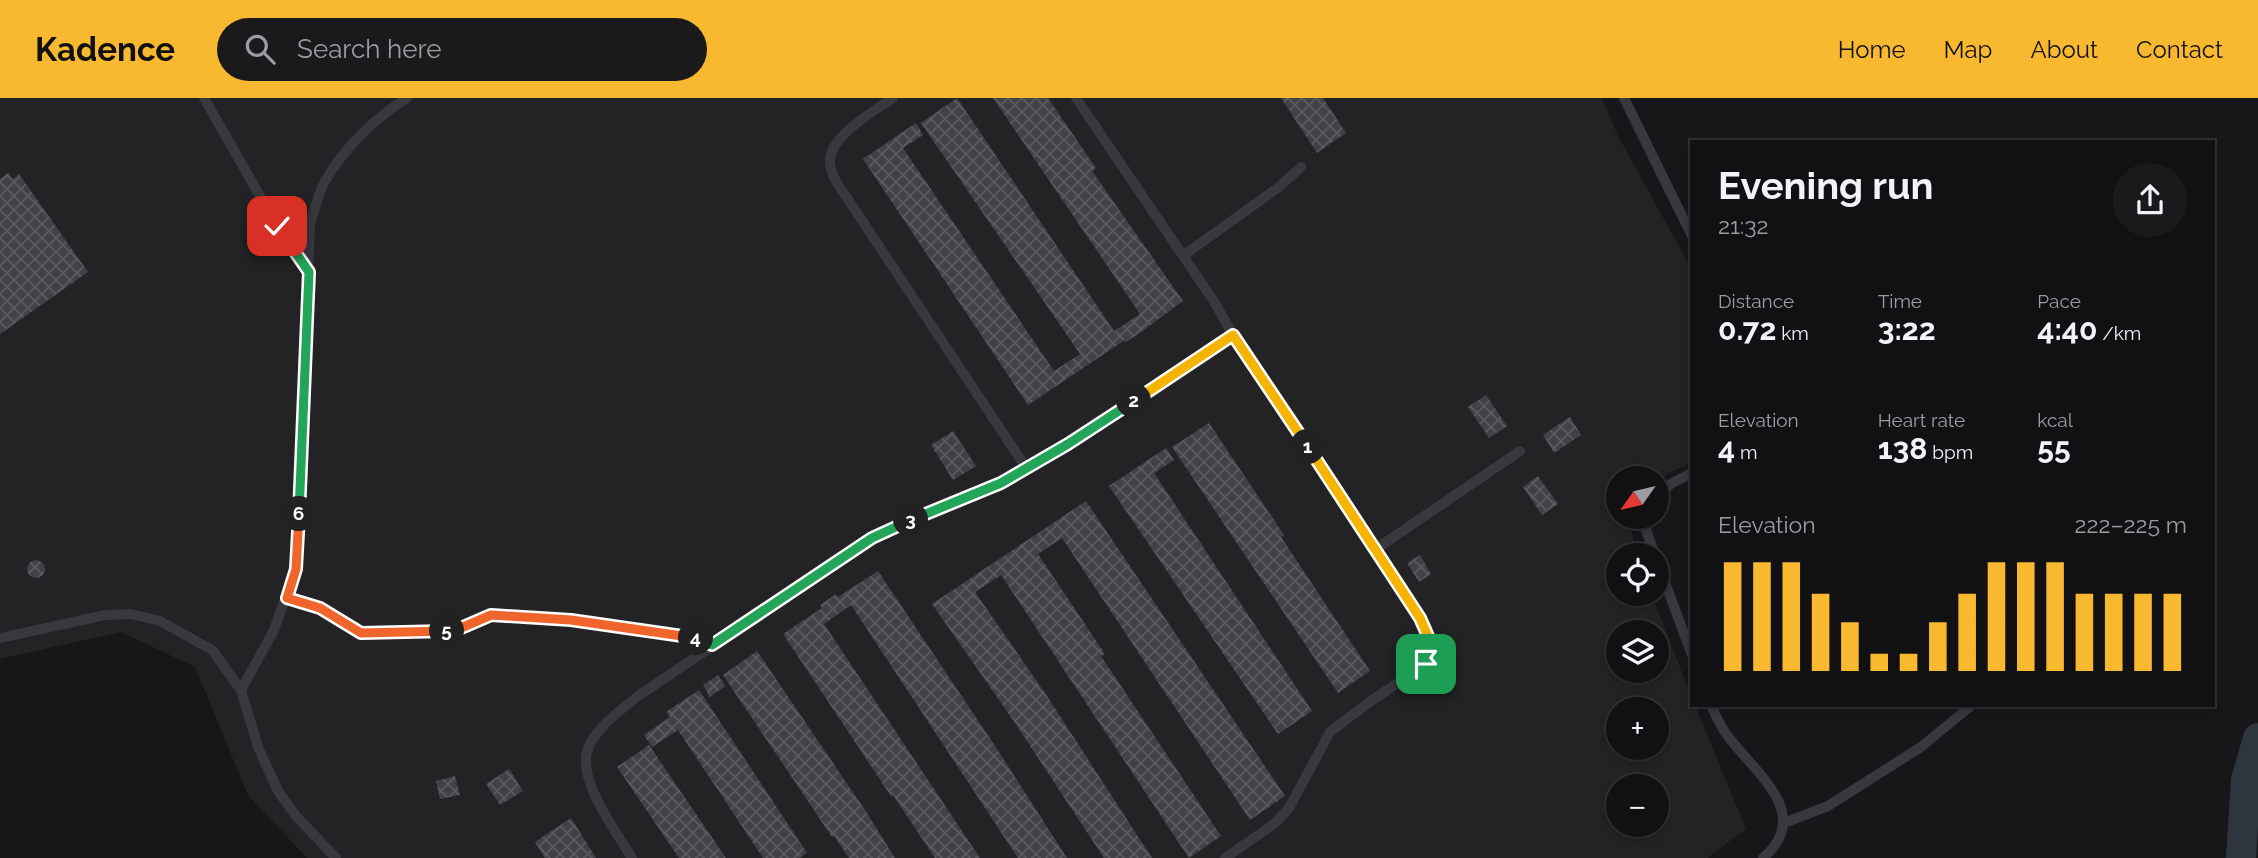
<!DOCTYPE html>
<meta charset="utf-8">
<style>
:root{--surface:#111113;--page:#1a1a1c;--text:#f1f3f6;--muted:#9c9da0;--line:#303133;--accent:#f8b930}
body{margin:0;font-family:Raleway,sans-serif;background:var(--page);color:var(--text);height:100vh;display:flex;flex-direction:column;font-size:26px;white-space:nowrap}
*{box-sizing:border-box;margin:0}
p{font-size:23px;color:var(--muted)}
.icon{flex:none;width:38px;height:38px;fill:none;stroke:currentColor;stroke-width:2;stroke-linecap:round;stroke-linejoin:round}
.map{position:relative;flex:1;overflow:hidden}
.sheet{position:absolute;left:1690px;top:42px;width:525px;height:567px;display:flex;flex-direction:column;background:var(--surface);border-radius:0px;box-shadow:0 4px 10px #0003,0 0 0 2px var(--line)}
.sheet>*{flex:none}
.needle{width:46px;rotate:236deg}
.buttons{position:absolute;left:1606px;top:368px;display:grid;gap:14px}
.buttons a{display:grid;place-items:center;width:63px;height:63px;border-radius:50%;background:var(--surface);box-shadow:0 4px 10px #0003,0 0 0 2px var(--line);font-size:35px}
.pin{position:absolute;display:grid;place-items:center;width:60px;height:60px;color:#fff;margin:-30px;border-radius:14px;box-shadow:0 4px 10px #0006}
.km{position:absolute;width:35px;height:35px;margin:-18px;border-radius:50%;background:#222;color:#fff;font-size:19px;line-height:35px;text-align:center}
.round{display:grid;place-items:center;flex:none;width:74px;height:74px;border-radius:37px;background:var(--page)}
.overview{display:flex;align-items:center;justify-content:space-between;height:119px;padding:0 28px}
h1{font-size:38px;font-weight:700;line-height:52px}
.figures{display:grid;grid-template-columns:repeat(3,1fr);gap:10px;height:119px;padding:7px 28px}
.figures div{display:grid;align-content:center}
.figures b{font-size:30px;font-weight:700}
.figures small{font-size:19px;font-weight:400}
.figures p{font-size:19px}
.chart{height:196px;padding:14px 28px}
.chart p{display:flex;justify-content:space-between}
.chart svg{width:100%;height:126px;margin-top:7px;stroke:var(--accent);stroke-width:6}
header{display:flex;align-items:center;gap:42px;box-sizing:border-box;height:98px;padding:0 35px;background:var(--accent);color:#111}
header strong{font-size:33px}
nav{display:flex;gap:38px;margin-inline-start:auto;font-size:24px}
.search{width:490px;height:63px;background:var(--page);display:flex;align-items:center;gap:18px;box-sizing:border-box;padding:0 24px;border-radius:38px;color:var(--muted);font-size:26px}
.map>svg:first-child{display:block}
.built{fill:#232326;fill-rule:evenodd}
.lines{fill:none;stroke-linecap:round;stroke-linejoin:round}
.river{stroke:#2d363e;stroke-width:30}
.building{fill:url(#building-cross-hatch)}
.path{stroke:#3e4046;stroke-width:2.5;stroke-dasharray:3.5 5;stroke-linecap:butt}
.service{stroke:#38393f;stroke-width:10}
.split-1-casing{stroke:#fff;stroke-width:14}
.split-2-casing{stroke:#fff;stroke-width:14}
.split-3-casing{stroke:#fff;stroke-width:14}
.split-4-casing{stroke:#fff;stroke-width:14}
.split-5-casing{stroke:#fff;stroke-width:14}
.split-6-casing{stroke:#fff;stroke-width:14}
.split-7-casing{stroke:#fff;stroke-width:14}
.split-1{stroke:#f5b400;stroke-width:9}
.split-2{stroke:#f5b400;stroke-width:9}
.split-3{stroke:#22a559;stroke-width:9}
.split-4{stroke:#22a559;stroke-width:9}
.split-5{stroke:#f0652b;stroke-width:9}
.split-6{stroke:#f0652b;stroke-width:9}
.split-7{stroke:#22a559;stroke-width:9}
</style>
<header>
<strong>Kadence</strong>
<div class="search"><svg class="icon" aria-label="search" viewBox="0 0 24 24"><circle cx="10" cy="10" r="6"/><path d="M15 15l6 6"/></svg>Search here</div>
<nav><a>Home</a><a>Map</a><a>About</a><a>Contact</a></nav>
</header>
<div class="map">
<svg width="2258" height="760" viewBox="0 0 2258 760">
<defs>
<pattern id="building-cross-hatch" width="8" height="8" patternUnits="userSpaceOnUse" patternTransform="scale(1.75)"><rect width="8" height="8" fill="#414246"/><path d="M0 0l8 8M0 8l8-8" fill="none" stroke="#5a5b5f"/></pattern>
</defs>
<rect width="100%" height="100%" fill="#171719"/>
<path class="built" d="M 0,0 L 1602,0 L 1617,36 L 1692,172 L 1692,364 L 1657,381 L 1619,380 L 1619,418 L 1627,418 L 1638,457 L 1619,457 L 1619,495 L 1651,495 L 1692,600 L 1692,607 L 1695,607 L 1746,731 L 1707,760 L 307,760 L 248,697 L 195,569 L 121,534 L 0,561 ZM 1619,534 L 1657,534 L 1657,572 L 1619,572 ZM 1619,611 L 1657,611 L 1657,649 L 1619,649 ZM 1619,688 L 1657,688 L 1657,726 L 1619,726 Z"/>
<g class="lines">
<path class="river" d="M 2241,760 L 2246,682 L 2258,640"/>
</g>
<g class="building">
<path d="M 957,0 L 1114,233 L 1140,216 L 993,0 L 1048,0 L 1096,70 L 1092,73 L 1183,203 L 1141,234 L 1126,244 L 1125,242 L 1028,307 L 863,61 L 916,25 L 923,37 L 903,50 L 1054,273 L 1080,256 L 921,25 Z"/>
<path d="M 1281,0 L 1323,0 L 1346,35 L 1317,55 Z"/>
<path d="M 8,75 L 13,81 L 19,76 L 88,174 L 0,236 L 0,81 Z"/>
<path d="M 1486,297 L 1507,328 L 1489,340 L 1468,309 Z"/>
<path d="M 1570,319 L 1581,337 L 1554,355 L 1543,337 Z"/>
<path d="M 1209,325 L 1284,437 L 1281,439 L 1370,573 L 1338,595 L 1172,349 Z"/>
<path d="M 953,333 L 976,368 L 953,382 L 931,347 Z"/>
<path d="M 1166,350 L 1174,362 L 1154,375 L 1312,613 L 1278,636 L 1109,388 Z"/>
<path d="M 1538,378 L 1558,406 L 1542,417 L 1523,389 Z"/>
<path d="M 1086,403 L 1285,698 L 1250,722 L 1062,440 L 1038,456 L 1105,556 L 1101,558 L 1221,738 L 1189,760 L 1001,477 L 975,494 L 1045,595 L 1152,760 L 1104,760 L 1011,619 L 932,506 Z"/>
<path d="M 1420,457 L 1431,476 L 1419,484 L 1407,465 Z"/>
<circle cx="36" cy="471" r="9"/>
<path d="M 878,473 L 997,651 L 1067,760 L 1018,760 L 851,507 L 824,526 L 980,760 L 935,760 L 893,697 L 891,698 L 783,536 L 822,510 L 820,507 L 836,496 L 838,499 Z"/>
<path d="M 757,553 L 867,715 L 895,760 L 849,760 L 834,738 L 832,739 L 723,577 Z"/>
<path d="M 718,577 L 725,588 L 710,599 L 703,587 Z"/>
<path d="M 699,592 L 807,755 L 799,760 L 763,760 L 678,632 L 652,649 L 644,637 L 670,619 L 666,614 Z"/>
<path d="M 649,647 L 726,760 L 679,760 L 617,669 Z"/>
<path d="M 509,671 L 523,693 L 500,707 L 486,686 Z"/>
<path d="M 455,678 L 460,697 L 440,701 L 436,683 Z"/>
<path d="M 571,720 L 596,760 L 545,760 L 535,744 Z"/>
</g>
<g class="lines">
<path class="path" d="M 297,503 L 320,510 L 361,535 L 454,533 L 491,517 L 571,522 L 648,534 L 694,539 L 700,542"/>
<g class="service">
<path d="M 204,0 L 277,128 L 309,174"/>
<path d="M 893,0 C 874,13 828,39 830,65 C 831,78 840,90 847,100 L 1027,371"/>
<path d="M 1076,0 L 1215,205 L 1233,237 L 1420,520 L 1431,545 L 1426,566 L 1368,605 L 1330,634 L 1289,710 L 1274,726 L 1225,760"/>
<path d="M 1624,0 L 1692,138"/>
<path d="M 1184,157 L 1279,89 L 1301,69"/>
<path d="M 1657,397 L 1672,385 L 1692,375"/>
<path d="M 1648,418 L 1646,432 L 1655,457"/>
<path d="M 1376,451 L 1520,353"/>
<path d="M 1657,463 L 1692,557"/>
<path d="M 0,540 L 105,517 L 131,516 L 160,523 L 212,552 L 241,592 L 258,649 L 278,693 L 296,718 L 336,760"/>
<path d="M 241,592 L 274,532 L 296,471 L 310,125 C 315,112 318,96 325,83 C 344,50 375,20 407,0"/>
<path d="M 1711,607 C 1716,618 1720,628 1727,637 C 1753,673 1815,716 1763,760"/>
<path d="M 1784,725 L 1828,708 L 1921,649 L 1972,607"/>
<path d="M 632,760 C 616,733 574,679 589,648 C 599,627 621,612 638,598 L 872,441 C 914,418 961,406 1004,384 C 1084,341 1158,287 1233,237"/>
</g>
</g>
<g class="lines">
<defs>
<path id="split-1" d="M 1308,349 L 1420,520 L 1431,545 L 1426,566"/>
<path id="split-2" d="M 1134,303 L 1233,237 L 1308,349"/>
<path id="split-3" d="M 911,422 L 1001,385 L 1068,346 L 1134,303"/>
<path id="split-4" d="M 696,540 L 712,547 L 872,440 L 911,422"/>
<path id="split-5" d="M 447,533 L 454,533 L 491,517 L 571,522 L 696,540"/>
<path id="split-6" d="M 299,416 L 296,471 L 287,500 L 320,510 L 361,535 L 447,533"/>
<path id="split-7" d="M 277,128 L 309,174 L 299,416"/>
</defs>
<use href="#split-1" class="split-1-casing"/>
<use href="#split-2" class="split-2-casing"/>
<use href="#split-3" class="split-3-casing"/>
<use href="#split-4" class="split-4-casing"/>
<use href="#split-5" class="split-5-casing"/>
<use href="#split-6" class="split-6-casing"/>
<use href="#split-7" class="split-7-casing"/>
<use href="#split-1" class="split-1"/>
<use href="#split-2" class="split-2"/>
<use href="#split-3" class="split-3"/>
<use href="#split-4" class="split-4"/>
<use href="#split-5" class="split-5"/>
<use href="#split-6" class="split-6"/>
<use href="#split-7" class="split-7"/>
</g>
</svg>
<div class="buttons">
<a><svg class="needle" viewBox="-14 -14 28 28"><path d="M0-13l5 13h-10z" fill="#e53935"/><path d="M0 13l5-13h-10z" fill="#9c9da0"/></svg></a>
<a><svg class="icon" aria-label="locate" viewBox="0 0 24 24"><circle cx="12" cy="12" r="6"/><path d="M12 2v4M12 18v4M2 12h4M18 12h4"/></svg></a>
<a><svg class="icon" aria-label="layers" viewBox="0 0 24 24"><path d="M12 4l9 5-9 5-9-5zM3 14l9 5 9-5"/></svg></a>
<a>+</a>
<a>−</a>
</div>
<div class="pin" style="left:1426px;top:566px;background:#1e9e55"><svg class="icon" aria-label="arrive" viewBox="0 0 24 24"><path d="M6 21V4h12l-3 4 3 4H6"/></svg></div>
<div class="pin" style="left:277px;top:128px;background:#d93025"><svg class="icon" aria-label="check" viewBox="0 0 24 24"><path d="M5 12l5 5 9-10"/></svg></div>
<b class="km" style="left:1308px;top:349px">1</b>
<b class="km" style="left:1134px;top:303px">2</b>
<b class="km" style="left:911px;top:422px">3</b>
<b class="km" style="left:696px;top:540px">4</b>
<b class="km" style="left:447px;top:533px">5</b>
<b class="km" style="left:299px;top:416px">6</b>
<section class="sheet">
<div class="overview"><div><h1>Evening run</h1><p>21:32</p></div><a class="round"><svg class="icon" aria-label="share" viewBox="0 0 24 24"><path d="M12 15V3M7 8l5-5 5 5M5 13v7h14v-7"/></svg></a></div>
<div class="figures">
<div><p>Distance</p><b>0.72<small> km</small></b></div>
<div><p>Time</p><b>3:22</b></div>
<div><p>Pace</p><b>4:40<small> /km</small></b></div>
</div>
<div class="figures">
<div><p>Elevation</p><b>4<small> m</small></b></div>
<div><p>Heart rate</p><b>138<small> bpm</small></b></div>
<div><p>kcal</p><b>55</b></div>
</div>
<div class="chart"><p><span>Elevation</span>222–225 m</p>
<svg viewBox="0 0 160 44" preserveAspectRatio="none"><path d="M5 44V6M15 44V6M25 44V6M35 44V17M45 44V27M55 44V38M65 44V38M75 44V27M85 44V17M95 44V6M105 44V6M115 44V6M125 44V17M135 44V17M145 44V17M155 44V17"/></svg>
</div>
</section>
</div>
